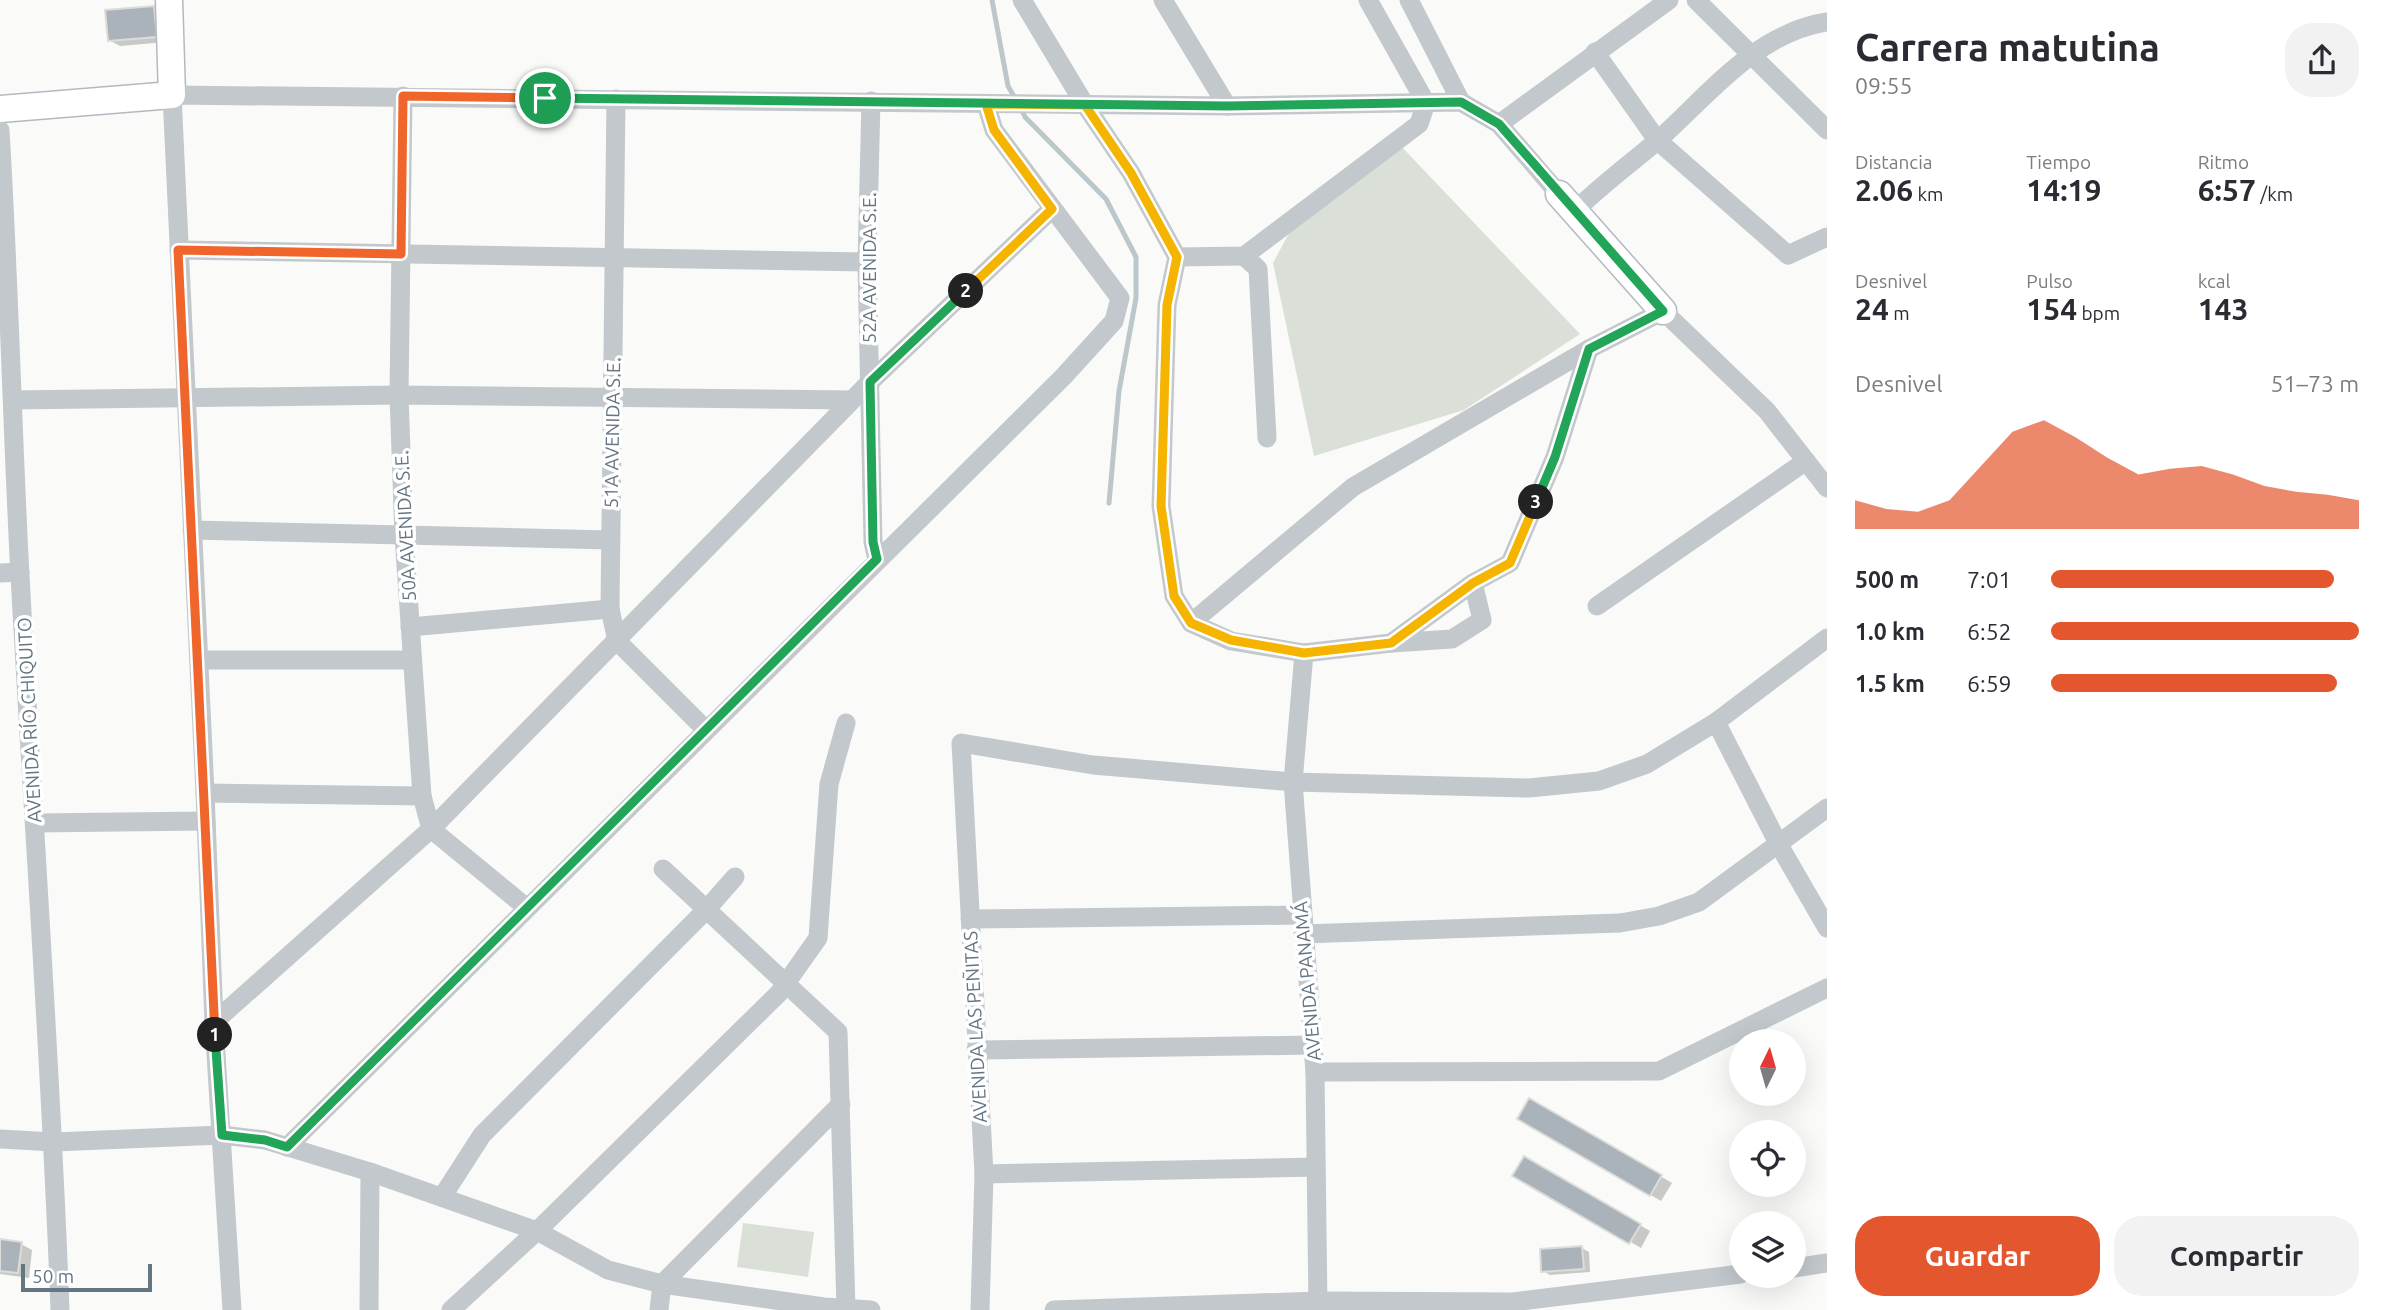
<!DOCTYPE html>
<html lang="es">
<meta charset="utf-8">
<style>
:root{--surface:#fff;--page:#f2f2f3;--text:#2b2b33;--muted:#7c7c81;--accent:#e4572e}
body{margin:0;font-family:Ubuntu,sans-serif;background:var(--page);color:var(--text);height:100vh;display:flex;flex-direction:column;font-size:26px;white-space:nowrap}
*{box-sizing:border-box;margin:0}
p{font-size:23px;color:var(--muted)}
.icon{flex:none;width:38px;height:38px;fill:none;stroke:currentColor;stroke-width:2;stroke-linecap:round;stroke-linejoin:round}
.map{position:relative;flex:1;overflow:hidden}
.details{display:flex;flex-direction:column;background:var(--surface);width:560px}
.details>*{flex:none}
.needle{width:46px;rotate:5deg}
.tools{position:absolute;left:1729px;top:1029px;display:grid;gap:14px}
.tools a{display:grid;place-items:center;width:77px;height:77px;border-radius:50%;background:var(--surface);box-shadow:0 7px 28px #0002;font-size:35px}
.scale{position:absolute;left:21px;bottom:18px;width:131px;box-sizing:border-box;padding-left:7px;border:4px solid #657683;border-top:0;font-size:19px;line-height:24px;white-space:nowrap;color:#657683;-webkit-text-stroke:5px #fff;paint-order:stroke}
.pin{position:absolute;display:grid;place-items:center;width:60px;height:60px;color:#fff;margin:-30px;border:4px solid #fff;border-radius:50%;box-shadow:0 2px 7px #0007}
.km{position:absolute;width:35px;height:35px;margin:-18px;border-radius:50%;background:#222;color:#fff;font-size:19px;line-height:35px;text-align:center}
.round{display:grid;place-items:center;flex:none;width:74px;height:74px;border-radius:28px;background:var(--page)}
.head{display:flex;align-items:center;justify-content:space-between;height:119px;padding:0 28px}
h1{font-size:38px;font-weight:600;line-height:52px}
.stats{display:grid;grid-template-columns:repeat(3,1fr);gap:10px;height:119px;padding:7px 28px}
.stats div{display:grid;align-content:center}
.stats b{font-size:30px;font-weight:600}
.stats small{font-size:19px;font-weight:400}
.stats p{font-size:19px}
.chart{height:196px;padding:14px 28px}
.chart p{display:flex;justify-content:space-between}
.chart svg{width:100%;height:126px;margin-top:7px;fill:var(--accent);opacity:.7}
.action{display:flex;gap:14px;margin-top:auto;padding:14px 28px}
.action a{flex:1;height:80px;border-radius:28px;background:var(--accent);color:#fff;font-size:28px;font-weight:600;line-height:80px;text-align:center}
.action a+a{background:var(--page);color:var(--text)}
ul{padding:0 28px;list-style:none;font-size:23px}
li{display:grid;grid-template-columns:112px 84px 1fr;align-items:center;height:52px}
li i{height:18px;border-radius:9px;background:var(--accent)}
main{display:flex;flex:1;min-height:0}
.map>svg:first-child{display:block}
.green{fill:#dadfd7}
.shadow{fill:#0003}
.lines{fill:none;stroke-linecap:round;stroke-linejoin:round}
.stream{stroke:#bbc7cb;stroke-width:5}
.building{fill:#aab3b9;stroke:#dcdcda;stroke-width:2}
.secondary-casing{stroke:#b3babf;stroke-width:29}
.street{stroke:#c3c8cc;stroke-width:19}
.secondary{stroke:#fff;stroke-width:26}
.split-1-casing{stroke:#fff;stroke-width:14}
.split-2-casing{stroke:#fff;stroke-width:14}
.split-3-casing{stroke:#fff;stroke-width:14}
.split-4-casing{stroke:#fff;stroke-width:14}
.split-1{stroke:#f0652b;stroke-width:9}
.split-2{stroke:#22a559;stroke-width:9}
.split-3{stroke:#f5b400;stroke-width:9}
.split-4{stroke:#22a559;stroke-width:9}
.labels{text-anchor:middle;stroke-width:7;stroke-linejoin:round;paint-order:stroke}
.street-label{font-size:19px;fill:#657683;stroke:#fff}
</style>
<main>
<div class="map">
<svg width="1827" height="1310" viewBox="0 0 1827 1310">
<rect width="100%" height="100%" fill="#fafaf8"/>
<g class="green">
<path d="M 1398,143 L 1580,334 L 1464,410 L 1314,456 L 1273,263 L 1296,220 Z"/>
<path d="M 743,1223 L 814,1232 L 808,1277 L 737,1267 Z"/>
</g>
<g class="shadow">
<path d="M 154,8 L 165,14 L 167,42 L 120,46 L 109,40 Z"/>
<path d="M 1529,1100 L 1672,1183 L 1661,1201 L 1519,1118 Z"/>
<path d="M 1525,1158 L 1650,1231 L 1641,1248 L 1515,1175 Z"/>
<path d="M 0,1241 L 21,1244 L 32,1250 L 29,1278 L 0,1274 Z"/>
<path d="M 1582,1248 L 1589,1252 L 1590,1272 L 1550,1275 L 1543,1271 Z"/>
</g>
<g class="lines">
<g class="stream">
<path d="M 992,0 L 1008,86 L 1016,100"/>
<path d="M 1021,109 L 1025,117 L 1106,199 L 1136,257 L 1136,298 L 1119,391 L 1109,503"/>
</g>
</g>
<g class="building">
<path d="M 154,6 L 157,37 L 108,41 L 105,10 Z"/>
<path d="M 1529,1098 L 1662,1175 L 1650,1196 L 1517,1119 Z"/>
<path d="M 1524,1156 L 1641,1224 L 1629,1244 L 1512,1176 Z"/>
<path d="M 0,1239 L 22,1242 L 18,1273 L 0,1271 Z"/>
<path d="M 1582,1246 L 1584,1269 L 1541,1272 L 1540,1249 Z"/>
</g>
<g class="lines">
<defs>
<g id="secondary">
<path d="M 0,109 L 172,95 L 169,0"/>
<path d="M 1559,194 L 1663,311"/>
</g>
</defs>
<use href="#secondary" class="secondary-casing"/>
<g class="street">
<path d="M 1022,0 L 1085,105 L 1131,173 L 1177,257 L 1167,305 L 1161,506 L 1174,596 L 1191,623 L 1231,641 L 1304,653 L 1391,643 L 1473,583 L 1510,563 L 1555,457 L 1589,349"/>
<path d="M 1163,0 L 1227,106"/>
<path d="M 1409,0 L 1461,102"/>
<path d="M 1696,0 L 1827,130"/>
<path d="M 1595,52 L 1657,140 L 1788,255 L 1827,237"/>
<path d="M 403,96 L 399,395 L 404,536 L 422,796 L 431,829 L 527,908"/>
<path d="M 616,99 L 610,609 L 617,641 L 706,730"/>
<path d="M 871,101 L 867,262 L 873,542 L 877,559"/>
<path d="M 1499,124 L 1669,0"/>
<path d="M 0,130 C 9,278 12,426 20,575 C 33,820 51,1065 60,1310"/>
<path d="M 1575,211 C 1600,186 1630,164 1657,141 C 1708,96 1755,33 1827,22"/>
<path d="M 179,250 L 867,262"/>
<path d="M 1244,256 L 1258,269 L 1267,438"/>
<path d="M 1177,257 L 1244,256 L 1419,124 L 1426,103 L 1368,0"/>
<path d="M 14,400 L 399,395 L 852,400"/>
<path d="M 192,530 L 610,540"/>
<path d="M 0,573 L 20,572"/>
<path d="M 1597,606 L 1806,461"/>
<path d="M 1191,623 L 1353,487 L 1589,349 L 1663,311 L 1767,411 L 1827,488"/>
<path d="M 410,627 L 610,609"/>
<path d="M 1392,643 L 1452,639 L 1482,620 L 1473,583"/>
<path d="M 1304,653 L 1293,782 L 1315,1072 L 1318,1310"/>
<path d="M 199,660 L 412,660"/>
<path d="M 1716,722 L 1779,845 L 1827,928"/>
<path d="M 205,793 L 422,796"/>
<path d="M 35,823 L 206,821"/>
<path d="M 663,869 L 838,1032 L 846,1309"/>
<path d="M 970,919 L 1302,915"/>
<path d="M 1303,934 L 1620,923 L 1659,916 L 1699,902 L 1827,808"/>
<path d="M 214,1022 L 431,829 L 870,382 L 1052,209"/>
<path d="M 976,1050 L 1313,1045"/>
<path d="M 1315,1072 L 1659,1071 L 1827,988"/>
<path d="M 0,1139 L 54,1142 L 222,1135 L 265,1140 L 370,1172 L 537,1231 L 608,1270 L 662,1284 L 824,1307 L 871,1310"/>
<path d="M 287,1147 L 1064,376 L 1114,321 L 1120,298 L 994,130 L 986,104"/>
<path d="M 984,1174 L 1316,1167"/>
<path d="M 442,1197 L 482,1135 L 706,910 L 735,877"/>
<path d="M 1794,1268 L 1827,1263"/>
<path d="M 232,1310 L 214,1022 L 205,793 L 172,95 L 1227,106 L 1461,102 L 1499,124 L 1559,194"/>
<path d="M 369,1310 L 370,1172"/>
<path d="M 451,1310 L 537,1231 L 779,993 L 818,938 L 829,784 L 846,723"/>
<path d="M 659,1310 L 662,1284 L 841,1104"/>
<path d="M 980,1310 L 984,1174 L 961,743 L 1093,765 L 1293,782 L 1529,788 L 1599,781 L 1647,764 L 1716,722 L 1827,638"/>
<path d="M 1054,1310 L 1318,1301 L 1513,1302 L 1741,1274"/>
</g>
<use href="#secondary" class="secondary"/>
</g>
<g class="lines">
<defs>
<path id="split-1" d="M 215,1035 L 178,250 L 401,254 L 403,96 L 545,98"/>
<path id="split-2" d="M 215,1035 L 222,1135 L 265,1140 L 287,1147 L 877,559 L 873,542 L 870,382 L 966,291"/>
<path id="split-3" d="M 966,291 L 1052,209 L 994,130 L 986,104 L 1085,105 L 1131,173 L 1177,257 L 1167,305 L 1161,506 L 1174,596 L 1191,623 L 1231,640 L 1304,653 L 1391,643 L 1473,583 L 1510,563 L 1536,502"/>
<path id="split-4" d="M 545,98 L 1227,106 L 1461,102 L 1499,124 L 1663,311 L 1589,349 L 1555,457 L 1536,502"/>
</defs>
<use href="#split-1" class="split-1-casing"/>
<use href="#split-2" class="split-2-casing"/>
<use href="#split-3" class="split-3-casing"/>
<use href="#split-4" class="split-4-casing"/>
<use href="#split-1" class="split-1"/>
<use href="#split-2" class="split-2"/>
<use href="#split-3" class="split-3"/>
<use href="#split-4" class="split-4"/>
</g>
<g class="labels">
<g class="street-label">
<text transform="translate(869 268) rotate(-90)" y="7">52A AVENIDA S.E.</text>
<text transform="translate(612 433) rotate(-89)" y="7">51A AVENIDA S.E.</text>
<text transform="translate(405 526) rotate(-93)" y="7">50A AVENIDA S.E.</text>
<text transform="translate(29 720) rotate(-93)" y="7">AVENIDA RÍO CHIQUITO</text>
<text transform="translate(1307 981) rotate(-95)" y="7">AVENIDA PANAMÁ</text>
<text transform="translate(975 1027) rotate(-93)" y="7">AVENIDA LAS PEÑITAS</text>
</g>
</g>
</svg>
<div class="tools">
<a><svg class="needle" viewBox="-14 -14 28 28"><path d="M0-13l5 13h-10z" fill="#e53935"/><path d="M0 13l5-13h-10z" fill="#7c7c81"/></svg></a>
<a><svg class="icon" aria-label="locate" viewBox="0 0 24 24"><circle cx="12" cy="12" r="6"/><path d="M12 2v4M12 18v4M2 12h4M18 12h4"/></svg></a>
<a><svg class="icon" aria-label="layers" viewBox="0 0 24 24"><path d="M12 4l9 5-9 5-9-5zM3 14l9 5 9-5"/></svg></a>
</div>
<div class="scale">50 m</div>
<div class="pin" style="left:545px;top:98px;background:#1e9e55"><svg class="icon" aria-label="arrive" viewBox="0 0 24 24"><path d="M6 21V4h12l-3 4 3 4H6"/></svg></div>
<b class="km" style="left:215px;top:1035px">1</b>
<b class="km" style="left:966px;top:291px">2</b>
<b class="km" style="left:1536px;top:502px">3</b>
</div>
<section class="details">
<div class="head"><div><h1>Carrera matutina</h1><p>09:55</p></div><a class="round"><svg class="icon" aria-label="share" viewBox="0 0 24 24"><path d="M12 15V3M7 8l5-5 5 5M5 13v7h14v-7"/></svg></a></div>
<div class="stats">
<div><p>Distancia</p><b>2.06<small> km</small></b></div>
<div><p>Tiempo</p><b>14:19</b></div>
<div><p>Ritmo</p><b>6:57<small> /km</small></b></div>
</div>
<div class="stats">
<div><p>Desnivel</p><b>24<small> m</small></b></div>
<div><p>Pulso</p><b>154<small> bpm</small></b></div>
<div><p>kcal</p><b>143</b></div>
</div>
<div class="chart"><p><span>Desnivel</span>51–73 m</p>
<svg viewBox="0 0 160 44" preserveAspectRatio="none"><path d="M0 44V34L10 37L20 38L30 34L40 22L50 10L60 6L70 12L80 19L90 25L100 23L110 22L120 25L130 29L140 31L150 32L160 34V44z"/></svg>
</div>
<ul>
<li><b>500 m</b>7:01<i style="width:92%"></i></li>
<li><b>1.0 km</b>6:52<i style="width:100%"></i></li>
<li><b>1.5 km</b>6:59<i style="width:93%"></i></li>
</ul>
<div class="action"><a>Guardar</a><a>Compartir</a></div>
</section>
</main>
